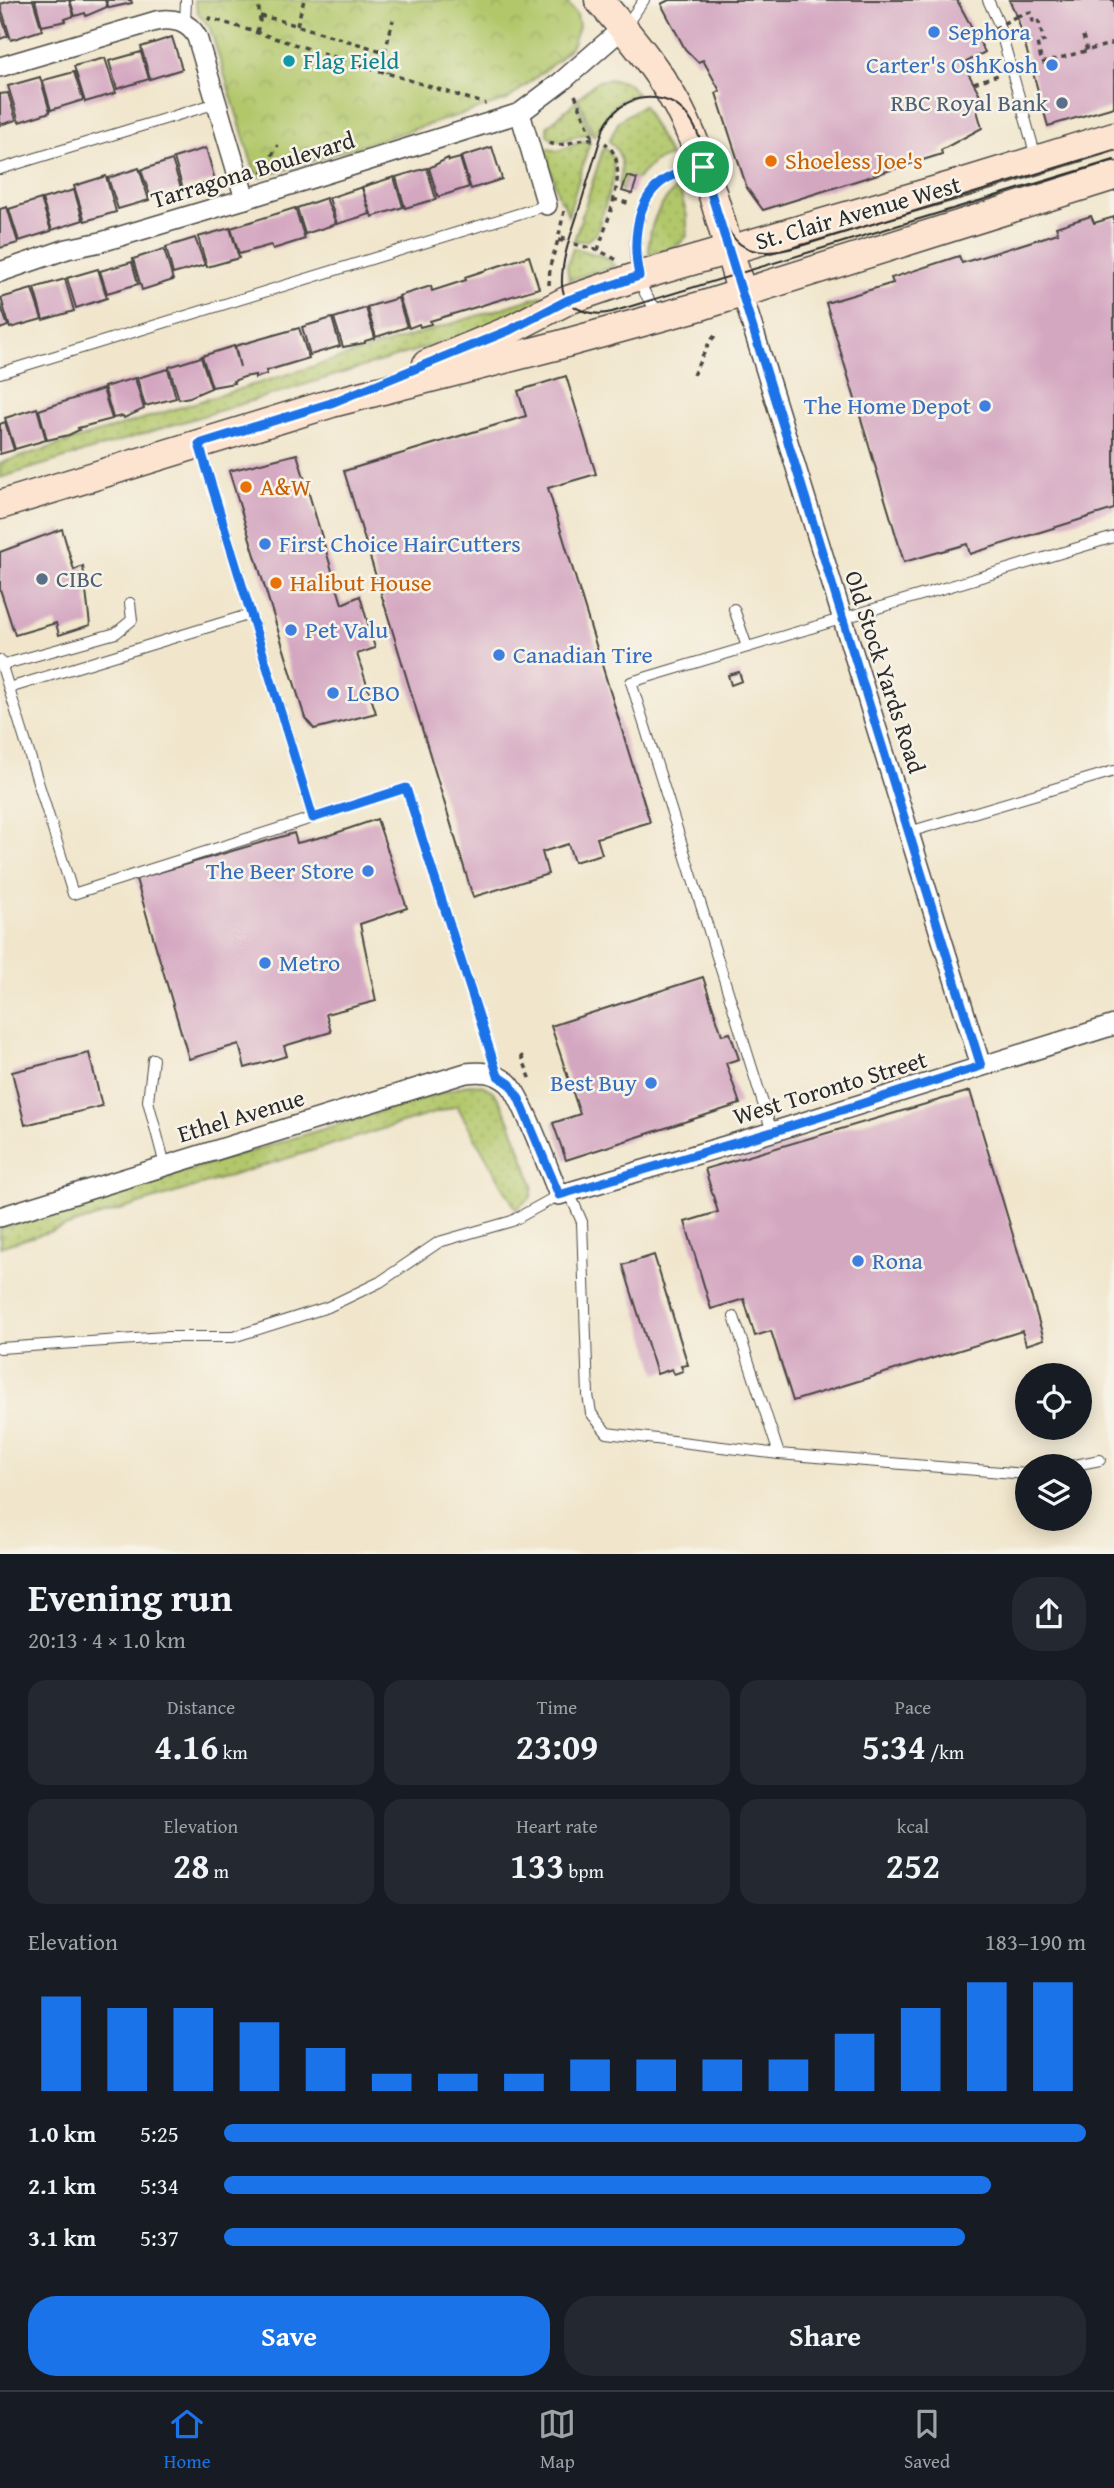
<!DOCTYPE html>
<meta charset="utf-8">
<style>
:root{--surface:#171b24;--page:#242831;--text:#f1f3f6;--muted:#9ea1a6;--line:#363941;--accent:#1a73e8}
body{margin:0;font-family:"Gentium Book Plus",serif;background:var(--page);color:var(--text);height:100vh;display:flex;flex-direction:column;font-size:26px;white-space:nowrap}
*{box-sizing:border-box;margin:0}
p{font-size:23px;color:var(--muted)}
.icon{flex:none;width:38px;height:38px;fill:none;stroke:currentColor;stroke-width:2;stroke-linecap:round;stroke-linejoin:round}
.map{position:relative;height:1554px;overflow:hidden}
.side{display:flex;flex-direction:column;background:var(--surface);flex:1}
.side>*{flex:none}
.controls{position:absolute;left:1015px;top:1363px;display:grid;gap:14px}
.controls a{display:grid;place-items:center;width:77px;height:77px;border-radius:50%;background:var(--surface);box-shadow:0 4px 18px #0003;font-size:35px}
.pin{position:absolute;display:grid;place-items:center;width:60px;height:60px;color:#fff;margin:-30px;border:4px solid #fff;border-radius:50%;box-shadow:0 2px 7px #0007}
.round{display:grid;place-items:center;flex:none;width:74px;height:74px;border-radius:28px;background:var(--page)}
.summary{display:flex;align-items:center;justify-content:space-between;height:119px;padding:0 28px}
h1{font-size:38px;font-weight:800;line-height:52px}
.figures{display:grid;grid-template-columns:repeat(3,1fr);gap:10px;height:119px;padding:7px 28px}
.figures div{display:grid;align-content:center;border-radius:18px;background:var(--page);text-align:center}
.figures b{font-size:35px;font-weight:800}
.figures small{font-size:19px;font-weight:400}
.figures p{font-size:19px}
.chart{height:196px;padding:14px 28px}
.chart p{display:flex;justify-content:space-between}
.chart svg{width:100%;height:126px;margin-top:7px;stroke:var(--accent);stroke-width:6}
.button{display:flex;gap:14px;margin-top:auto;padding:14px 28px}
.button a{flex:1;height:80px;border-radius:28px;background:var(--accent);color:#fff;font-size:28px;font-weight:800;line-height:80px;text-align:center}
.button a+a{background:var(--page);color:var(--text)}
ul{padding:0 28px;list-style:none;font-size:23px}
li{display:grid;grid-template-columns:112px 84px 1fr;align-items:center;height:52px}
li i{height:18px;border-radius:9px;background:var(--accent)}
.tab-bar{display:flex;justify-content:space-around;align-items:center;height:98px;border-top:2px solid var(--line);background:var(--surface);font-size:19px;color:var(--muted)}
.tab-bar a{display:grid;justify-items:center;gap:4px}
.tab-bar .active{color:var(--accent)}
.map>svg:first-child{display:block}
.grass{fill:url(#grass-dots);stroke:#6e794b;stroke-width:2}
.park{fill:url(#park-crowns);stroke:#6e794b;stroke-width:2}
.building{fill:#d4a7c1}
.lines{fill:none;stroke-linecap:round;stroke-linejoin:round}
.lane-casing{stroke:#494743;stroke-width:12}
.street-casing{stroke:#494743;stroke-width:22}
.secondary-casing{stroke:#494743;stroke-width:31}
.path{stroke:#494743;stroke-width:3.5;stroke-dasharray:5 5;stroke-linecap:butt}
.lane{stroke:#fff;stroke-width:10}
.street{stroke:#fff;stroke-width:19}
.secondary{stroke:#fde4d1;stroke-width:28}
.tram{stroke:#2b2b2b;stroke-width:2}
.path-bridge{stroke:#494743;stroke-width:3.5;stroke-dasharray:5 5;stroke-linecap:butt}
.route-casing{stroke:#fff;stroke-width:14}
.route{stroke:#1a73e8;stroke-width:9}
.shop-dot{fill:#3f7fe0;stroke:#f7f3e8;stroke-width:2.5}
.culture-dot{fill:#0f9aa8;stroke:#f7f3e8;stroke-width:2.5}
.service-dot{fill:#5c6f8a;stroke:#f7f3e8;stroke-width:2.5}
.food-dot{fill:#e8710a;stroke:#f7f3e8;stroke-width:2.5}
.labels{text-anchor:middle;stroke-width:5;stroke-linejoin:round;paint-order:stroke}
.shop-label{font-size:24px;fill:#366cbe;stroke:#f7f3e8;text-anchor:start}
.culture-label{font-size:24px;fill:#0d838f;stroke:#f7f3e8;text-anchor:start}
.service-label{font-size:24px;fill:#4e5e75;stroke:#f7f3e8;text-anchor:end}
.food-label{font-size:24px;fill:#c56008;stroke:#f7f3e8;text-anchor:start}
.street-label{font-size:24px;fill:#2b2b2b;stroke:#f7f3e8}
</style>
<div class="map">
<svg width="1114" height="1554" viewBox="0 0 1114 1554">
<defs>
<pattern id="grass-dots" width="8" height="8" patternUnits="userSpaceOnUse" patternTransform="scale(1.75)"><rect width="8" height="8" fill="#b2c76b"/><path d="M2 2h.1M6 6h.1" fill="none" stroke="#99ab5d" stroke-width="1.8" stroke-linecap="round"/></pattern>
<pattern id="park-crowns" width="20" height="18" patternUnits="userSpaceOnUse" patternTransform="scale(1.75)"><rect width="20" height="18" fill="#b2c76b"/><path d="M2 6a3 3 0 1 1 6 0M12 15a3 3 0 1 1 6 0" fill="none" stroke="#99ab5d"/></pattern>
</defs>
<rect width="100%" height="100%" fill="#f7f3e8"/>
<filter id="ink" filterUnits="userSpaceOnUse"><feTurbulence type="fractalNoise" baseFrequency=".0143" numOctaves="2"/><feDisplacementMap in="SourceGraphic" scale="14" xChannelSelector="R" yChannelSelector="G"/><feConvolveMatrix kernelMatrix="1 2 1 2 8 2 1 2 1" color-interpolation-filters="sRGB"/></filter>
<filter id="wash" filterUnits="userSpaceOnUse"><feTurbulence type="fractalNoise" baseFrequency=".00686" numOctaves="4" result="noise"/><feDisplacementMap in="SourceGraphic" scale="28" xChannelSelector="R" yChannelSelector="G"/><feGaussianBlur stdDeviation="1.57" result="paint"/><feColorMatrix in="noise" values="0 0 0 0 0 0 0 0 0 0 0 0 0 0 0 0 0 1.4 0 .05"/><feComposite in="paint" operator="in"/></filter>
<g filter="url(#wash)">
<rect width="100%" height="100%" fill="#f1e6cc"/>
<g class="grass">
<path d="M 608,79 L 628,83 L 637,94 C 605,104 610,116 594,136 L 578,98 L 596,82 Z"/>
<path d="M 576,101 L 590,134 C 576,133 566,144 553,140 L 547,134 L 547,127 Z"/>
<path d="M 643,105 L 670,156 L 654,162 L 637,179 L 627,176 L 622,191 L 619,186 C 623,168 624,154 609,141 L 619,121 Z"/>
<path d="M 582,141 L 590,141 L 568,216 L 563,201 L 560,201 L 544,148 L 558,151 Z"/>
<path d="M 604,146 L 614,159 L 614,177 L 596,234 L 586,241 L 574,241 Z"/>
<path d="M 679,186 L 687,217 L 687,236 L 677,246 L 649,255 C 648,226 657,205 679,186 Z"/>
<path d="M 573,248 L 605,257 L 615,266 L 569,280 L 567,266 Z"/>
<path d="M 554,292 L 555,295 L 463,336 L 0,478 L 0,463 Z"/>
<path d="M 470,1084 C 477,1084 485,1085 491,1090 C 506,1101 525,1164 533,1185 L 531,1197 L 516,1209 L 457,1106 L 0,1247 L 0,1228 Z"/>
</g>
<path class="park" d="M 194,0 L 565,0 L 577,15 L 579,26 L 573,44 L 558,60 L 507,100 L 261,177 L 254,170 L 210,28 L 198,13 Z"/>
<g id="blocks">
<g class="building">
<path d="M 15,0 L 33,0 L 42,30 L 11,40 L 0,4 Z"/>
<path d="M 35,0 L 69,0 L 74,16 L 65,19 L 66,21 L 42,26 Z"/>
<path d="M 70,0 L 105,0 L 107,7 L 86,16 L 85,13 L 75,16 Z"/>
<path d="M 106,0 L 131,0 L 132,3 L 109,8 Z"/>
<path d="M 669,0 L 957,0 L 985,52 L 963,64 L 984,102 L 976,107 L 982,128 L 941,150 L 942,154 L 763,210 L 747,188 L 716,93 L 720,91 L 703,60 L 698,62 L 685,49 L 661,4 Z"/>
<path d="M 1009,0 L 1114,0 L 1114,107 L 1048,126 L 1017,16 Z"/>
<path d="M 0,12 L 8,36 L 0,39 Z"/>
<path d="M 172,37 L 182,69 L 150,79 L 141,47 Z"/>
<path d="M 141,52 L 149,79 L 117,89 L 109,61 Z"/>
<path d="M 105,58 L 116,93 L 85,102 L 74,66 Z"/>
<path d="M 74,72 L 83,100 L 51,110 L 43,82 L 44,80 Z"/>
<path d="M 40,77 L 50,112 L 19,122 L 8,86 Z"/>
<path d="M 8,93 L 16,120 L 0,125 L 0,94 Z"/>
<path d="M 492,147 L 502,179 L 471,189 L 461,157 Z"/>
<path d="M 206,148 L 215,180 L 183,189 L 174,158 Z"/>
<path d="M 448,158 L 449,161 L 460,158 L 469,187 L 438,197 L 429,168 Z"/>
<path d="M 172,160 L 181,188 L 151,198 L 141,170 Z"/>
<path d="M 139,168 L 149,200 L 118,209 L 108,178 Z"/>
<path d="M 427,168 L 436,199 L 405,208 L 396,177 Z"/>
<path d="M 106,176 L 116,212 L 85,221 L 74,186 Z"/>
<path d="M 627,176 L 637,179 L 632,194 L 622,191 Z"/>
<path d="M 394,177 L 403,207 L 372,217 L 362,187 Z"/>
<path d="M 359,188 L 362,188 L 370,214 L 337,224 L 329,198 Z"/>
<path d="M 74,190 L 83,220 L 52,230 L 42,199 Z"/>
<path d="M 326,198 L 336,224 L 305,234 L 297,208 Z"/>
<path d="M 41,199 L 51,231 L 19,241 L 9,209 Z"/>
<path d="M 7,207 L 18,243 L 0,248 L 0,209 Z"/>
<path d="M 295,208 L 305,239 L 273,249 L 271,245 L 239,254 L 231,228 Z"/>
<path d="M 1091,216 L 1094,223 L 1114,217 L 1114,509 L 970,554 L 967,544 L 904,562 L 826,303 L 893,283 L 891,278 L 959,256 L 962,263 L 1058,233 L 1056,227 Z"/>
<path d="M 230,228 L 239,258 L 207,267 L 198,237 Z"/>
<path d="M 195,238 L 205,265 L 173,274 L 166,247 Z"/>
<path d="M 164,249 L 173,280 L 142,290 L 133,259 Z"/>
<path d="M 529,256 L 539,288 L 430,321 L 431,324 L 420,327 L 419,324 L 409,328 L 399,296 L 431,286 L 432,291 L 466,280 L 465,277 Z"/>
<path d="M 132,262 L 138,284 L 107,293 L 100,271 Z"/>
<path d="M 98,269 L 107,298 L 76,308 L 67,278 Z"/>
<path d="M 65,279 L 74,311 L 43,320 L 34,288 Z"/>
<path d="M 32,289 L 42,319 L 10,328 L 1,298 Z"/>
<path d="M 398,298 L 407,327 L 376,337 L 367,307 Z"/>
<path d="M 0,304 L 8,326 L 0,329 Z"/>
<path d="M 366,308 L 375,338 L 365,341 L 365,343 L 343,347 L 334,318 Z"/>
<path d="M 332,318 L 340,346 L 310,355 L 302,327 Z"/>
<path d="M 299,328 L 309,358 L 266,371 L 267,374 L 255,378 L 255,375 L 244,377 L 233,381 L 234,383 L 212,387 L 202,356 L 234,346 L 240,367 L 235,346 Z"/>
<path d="M 201,357 L 211,388 L 190,397 L 179,399 L 169,367 Z"/>
<path d="M 168,369 L 176,398 L 145,406 L 137,378 Z"/>
<path d="M 566,376 L 596,474 L 548,488 L 650,822 L 597,838 L 602,854 L 574,862 L 568,844 L 542,852 L 548,874 L 473,897 L 344,471 L 526,416 L 518,391 Z"/>
<path d="M 135,378 L 144,409 L 124,418 L 123,416 L 113,418 L 104,387 Z"/>
<path d="M 103,389 L 112,419 L 78,428 L 79,430 L 69,435 L 47,440 L 39,410 Z"/>
<path d="M 37,408 L 46,440 L 15,449 L 5,418 Z"/>
<path d="M 5,422 L 14,450 L 0,454 L 0,424 Z"/>
<path d="M 297,454 L 342,604 L 360,596 L 375,648 L 357,654 L 376,713 L 314,729 L 305,718 L 229,471 Z"/>
<path d="M 62,529 L 74,570 L 83,566 L 90,625 L 59,635 L 56,623 L 15,635 L 0,589 L 0,552 Z"/>
<path d="M 739,672 L 742,681 L 731,685 L 728,675 Z"/>
<path d="M 377,819 L 407,908 L 360,924 L 376,1001 L 326,1014 L 331,1032 L 284,1046 L 287,1056 L 245,1068 L 239,1044 L 189,1059 L 136,879 L 294,833 L 297,843 L 330,835 Z"/>
<path d="M 703,977 L 722,1035 L 730,1033 L 739,1059 L 726,1063 L 740,1104 L 566,1160 L 553,1123 L 580,1114 L 551,1026 Z"/>
<path d="M 89,1053 L 102,1106 L 25,1125 L 12,1072 Z"/>
<path d="M 970,1091 L 1044,1339 L 1026,1345 L 1022,1331 L 793,1401 L 771,1331 L 755,1336 L 744,1299 L 711,1309 L 685,1222 L 718,1212 L 705,1169 Z"/>
<path d="M 654,1255 L 688,1365 L 681,1366 L 683,1371 L 674,1374 L 672,1369 L 657,1374 L 623,1265 Z"/>
</g>
</g>
</g>
<g filter="url(#ink)">
<use href="#blocks" fill-opacity="0" stroke="#494743" stroke-width="2"/>
<g class="lines">
<defs>
<g id="lane">
<path d="M 988,0 L 998,22 L 1036,157"/>
<path d="M 185,24 L 186,0"/>
<path d="M 626,25 L 644,0"/>
<path d="M 0,169 L 217,103"/>
<path d="M 660,311 C 627,288 628,212 657,186 C 670,174 687,171 703,167"/>
<path d="M 0,373 L 547,205"/>
<path d="M 200,447 L 313,818"/>
<path d="M 734,609 L 747,647"/>
<path d="M 0,660 L 73,894 L 406,788 L 498,1075"/>
<path d="M 2,665 L 116,633 L 132,620 L 130,603"/>
<path d="M 9,688 L 251,614"/>
<path d="M 909,832 L 1114,771"/>
<path d="M 153,1059 L 148,1101 L 165,1165"/>
<path d="M 772,1132 L 631,682 L 1114,537"/>
<path d="M 569,1192 L 582,1222 L 588,1395 L 591,1413 L 607,1433 L 779,1454 L 1027,1474"/>
<path d="M 734,1317 L 779,1454"/>
<path d="M 0,1348 L 165,1337 L 233,1337 L 328,1307 L 380,1282 L 439,1242 L 512,1221 L 559,1195"/>
<path d="M 1070,1466 L 1100,1460"/>
</g>
<g id="street">
<path d="M 0,67 L 156,21 C 173,17 189,22 197,37 L 245,199"/>
<path d="M 520,113 L 547,205"/>
<path d="M 0,272 L 67,249 L 101,242 L 245,199 L 520,113 L 561,82 L 623,28"/>
<path d="M 742,293 L 981,1066"/>
<path d="M 0,1217 L 466,1073 C 481,1071 494,1072 507,1082 C 521,1092 550,1174 559,1195 L 772,1132 L 1114,1025"/>
</g>
<g id="secondary">
<path d="M 599,0 C 632,38 665,77 686,123 C 711,177 724,237 742,293"/>
<path d="M 427,364 L 510,330 L 568,300 L 639,276 L 965,182 L 1114,136"/>
<path d="M 0,505 L 332,403 L 559,345 L 704,305 L 1114,176"/>
</g>
</defs>
<use href="#lane" class="lane-casing"/>
<use href="#street" class="street-casing"/>
<use href="#secondary" class="secondary-casing"/>
<g class="path">
<path d="M 260,16 L 275,19 L 385,52 L 388,73"/>
<path d="M 1017,16 L 1031,12 L 1033,21 L 1038,19 L 1044,41 L 1037,43 L 1042,63"/>
<path d="M 208,20 L 210,18 L 486,104"/>
<path d="M 297,25 L 304,0"/>
<path d="M 257,32 L 260,21 L 258,0"/>
<path d="M 385,52 L 393,20"/>
<path d="M 974,83 L 998,75"/>
<path d="M 575,95 L 593,139 L 592,142"/>
<path d="M 549,143 C 565,149 578,137 593,139"/>
<path d="M 262,173 L 278,145"/>
<path d="M 613,199 L 631,204"/>
<path d="M 563,241 L 558,240 L 564,211"/>
<path d="M 563,241 L 565,233"/>
<path d="M 574,244 L 598,250 L 617,260"/>
<path d="M 598,250 C 606,223 633,163 605,143"/>
<path d="M 549,285 L 550,266 L 558,240"/>
<path d="M 693,375 L 709,343 L 718,332"/>
<path d="M 521,1055 L 531,1080"/>
</g>
<use href="#lane" class="lane"/>
<use href="#street" class="street"/>
<use href="#secondary" class="secondary"/>
<path class="tram" d="M 1114,150 L 817,241 C 794,248 762,260 740,244 C 700,213 721,93 645,98 C 627,99 612,111 604,127 C 595,157 586,186 577,216 C 570,237 561,262 562,285 C 564,310 592,317 612,312 L 1114,160"/>
<g class="path-bridge">
<path d="M 1083,36 L 1087,51"/>
<path d="M 977,38 L 1017,16"/>
<path d="M 1042,63 L 1114,43"/>
</g>
</g>
</g>
<g class="lines" filter="url(#ink)">
<defs>
<path id="route" d="M 703,167 L 981,1066 L 772,1132 L 559,1195 L 519,1099 L 510,1084 L 498,1076 L 406,788 L 313,818 L 199,444 L 331,403 L 510,330 L 568,300 L 639,276 C 633,248 634,208 657,186 C 669,174 687,171 703,167 Z"/>
</defs>
<use href="#route" class="route-casing"/>
<use href="#route" class="route"/>
</g>
<g class="shop-dot">
<circle cx="934" cy="32" r="7"/>
<circle cx="1052" cy="65" r="7"/>
<circle cx="985" cy="406" r="7"/>
<circle cx="265" cy="544" r="7"/>
<circle cx="291" cy="630" r="7"/>
<circle cx="499" cy="655" r="7"/>
<circle cx="333" cy="693" r="7"/>
<circle cx="368" cy="871" r="7"/>
<circle cx="265" cy="963" r="7"/>
<circle cx="651" cy="1083" r="7"/>
<circle cx="858" cy="1261" r="7"/>
</g>
<circle class="culture-dot" cx="289" cy="61" r="7"/>
<g class="service-dot">
<circle cx="1062" cy="103" r="7"/>
<circle cx="42" cy="579" r="7"/>
</g>
<g class="food-dot">
<circle cx="771" cy="161" r="7"/>
<circle cx="246" cy="487" r="7"/>
<circle cx="276" cy="583" r="7"/>
</g>
<g class="labels">
<g class="shop-label">
<text x="948" y="40">Sephora</text>
<text x="1038" y="73" text-anchor="end">Carter's OshKosh</text>
<text x="971" y="414" text-anchor="end">The Home Depot</text>
<text x="279" y="552">First Choice HairCutters</text>
<text x="305" y="638">Pet Valu</text>
<text x="513" y="663">Canadian Tire</text>
<text x="347" y="701">LCBO</text>
<text x="354" y="879" text-anchor="end">The Beer Store</text>
<text x="279" y="971">Metro</text>
<text x="637" y="1091" text-anchor="end">Best Buy</text>
<text x="872" y="1269">Rona</text>
</g>
<g class="culture-label">
<text x="303" y="69">Flag Field</text>
</g>
<g class="service-label">
<text x="1048" y="111">RBC Royal Bank</text>
<text x="56" y="587" text-anchor="start">CIBC</text>
</g>
<g class="food-label">
<text x="785" y="169">Shoeless Joe's</text>
<text x="260" y="495">A&amp;W</text>
<text x="290" y="591">Halibut House</text>
</g>
<g class="street-label">
<text transform="translate(253 170) rotate(-17)" y="8">Tarragona Boulevard</text>
<text transform="translate(858 213) rotate(-16)" y="8">St. Clair Avenue West</text>
<text transform="translate(885 672) rotate(72)" y="8">Old Stock Yards Road</text>
<text transform="translate(830 1088) rotate(-17)" y="8">West Toronto Street</text>
<text transform="translate(241 1116) rotate(-17)" y="8">Ethel Avenue</text>
</g>
</g>
</svg>
<div class="controls">
<a><svg class="icon" aria-label="locate" viewBox="0 0 24 24"><circle cx="12" cy="12" r="6"/><path d="M12 2v4M12 18v4M2 12h4M18 12h4"/></svg></a>
<a><svg class="icon" aria-label="layers" viewBox="0 0 24 24"><path d="M12 4l9 5-9 5-9-5zM3 14l9 5 9-5"/></svg></a>
</div>
<div class="pin" style="left:703px;top:167px;background:#1e9e55"><svg class="icon" aria-label="arrive" viewBox="0 0 24 24"><path d="M6 21V4h12l-3 4 3 4H6"/></svg></div>
</div>
<section class="side">
<div class="summary"><div><h1>Evening run</h1><p>20:13 · 4 × 1.0 km</p></div><a class="round"><svg class="icon" aria-label="share" viewBox="0 0 24 24"><path d="M12 15V3M7 8l5-5 5 5M5 13v7h14v-7"/></svg></a></div>
<div class="figures">
<div><p>Distance</p><b>4.16<small> km</small></b></div>
<div><p>Time</p><b>23:09</b></div>
<div><p>Pace</p><b>5:34<small> /km</small></b></div>
</div>
<div class="figures">
<div><p>Elevation</p><b>28<small> m</small></b></div>
<div><p>Heart rate</p><b>133<small> bpm</small></b></div>
<div><p>kcal</p><b>252</b></div>
</div>
<div class="chart"><p><span>Elevation</span>183–190 m</p>
<svg viewBox="0 0 160 44" preserveAspectRatio="none"><path d="M5 44V11M15 44V15M25 44V15M35 44V20M45 44V29M55 44V38M65 44V38M75 44V38M85 44V33M95 44V33M105 44V33M115 44V33M125 44V24M135 44V15M145 44V6M155 44V6"/></svg>
</div>
<ul>
<li><b>1.0 km</b>5:25<i style="width:100%"></i></li>
<li><b>2.1 km</b>5:34<i style="width:89%"></i></li>
<li><b>3.1 km</b>5:37<i style="width:86%"></i></li>
</ul>
<div class="button"><a>Save</a><a>Share</a></div>
</section>
<nav class="tab-bar">
<a class="active"><svg class="icon" aria-label="home" viewBox="0 0 24 24"><path d="M3 11l9-7 9 7M6 9v11h12V9"/></svg>Home</a>
<a><svg class="icon" aria-label="map" viewBox="0 0 24 24"><path d="M3 6l6-2 6 2 6-2v14l-6 2-6-2-6 2zM9 4v14M15 6v14"/></svg>Map</a>
<a><svg class="icon" aria-label="saved" viewBox="0 0 24 24"><path d="M7 4h10v16l-5-4-5 4z"/></svg>Saved</a>
</nav>
